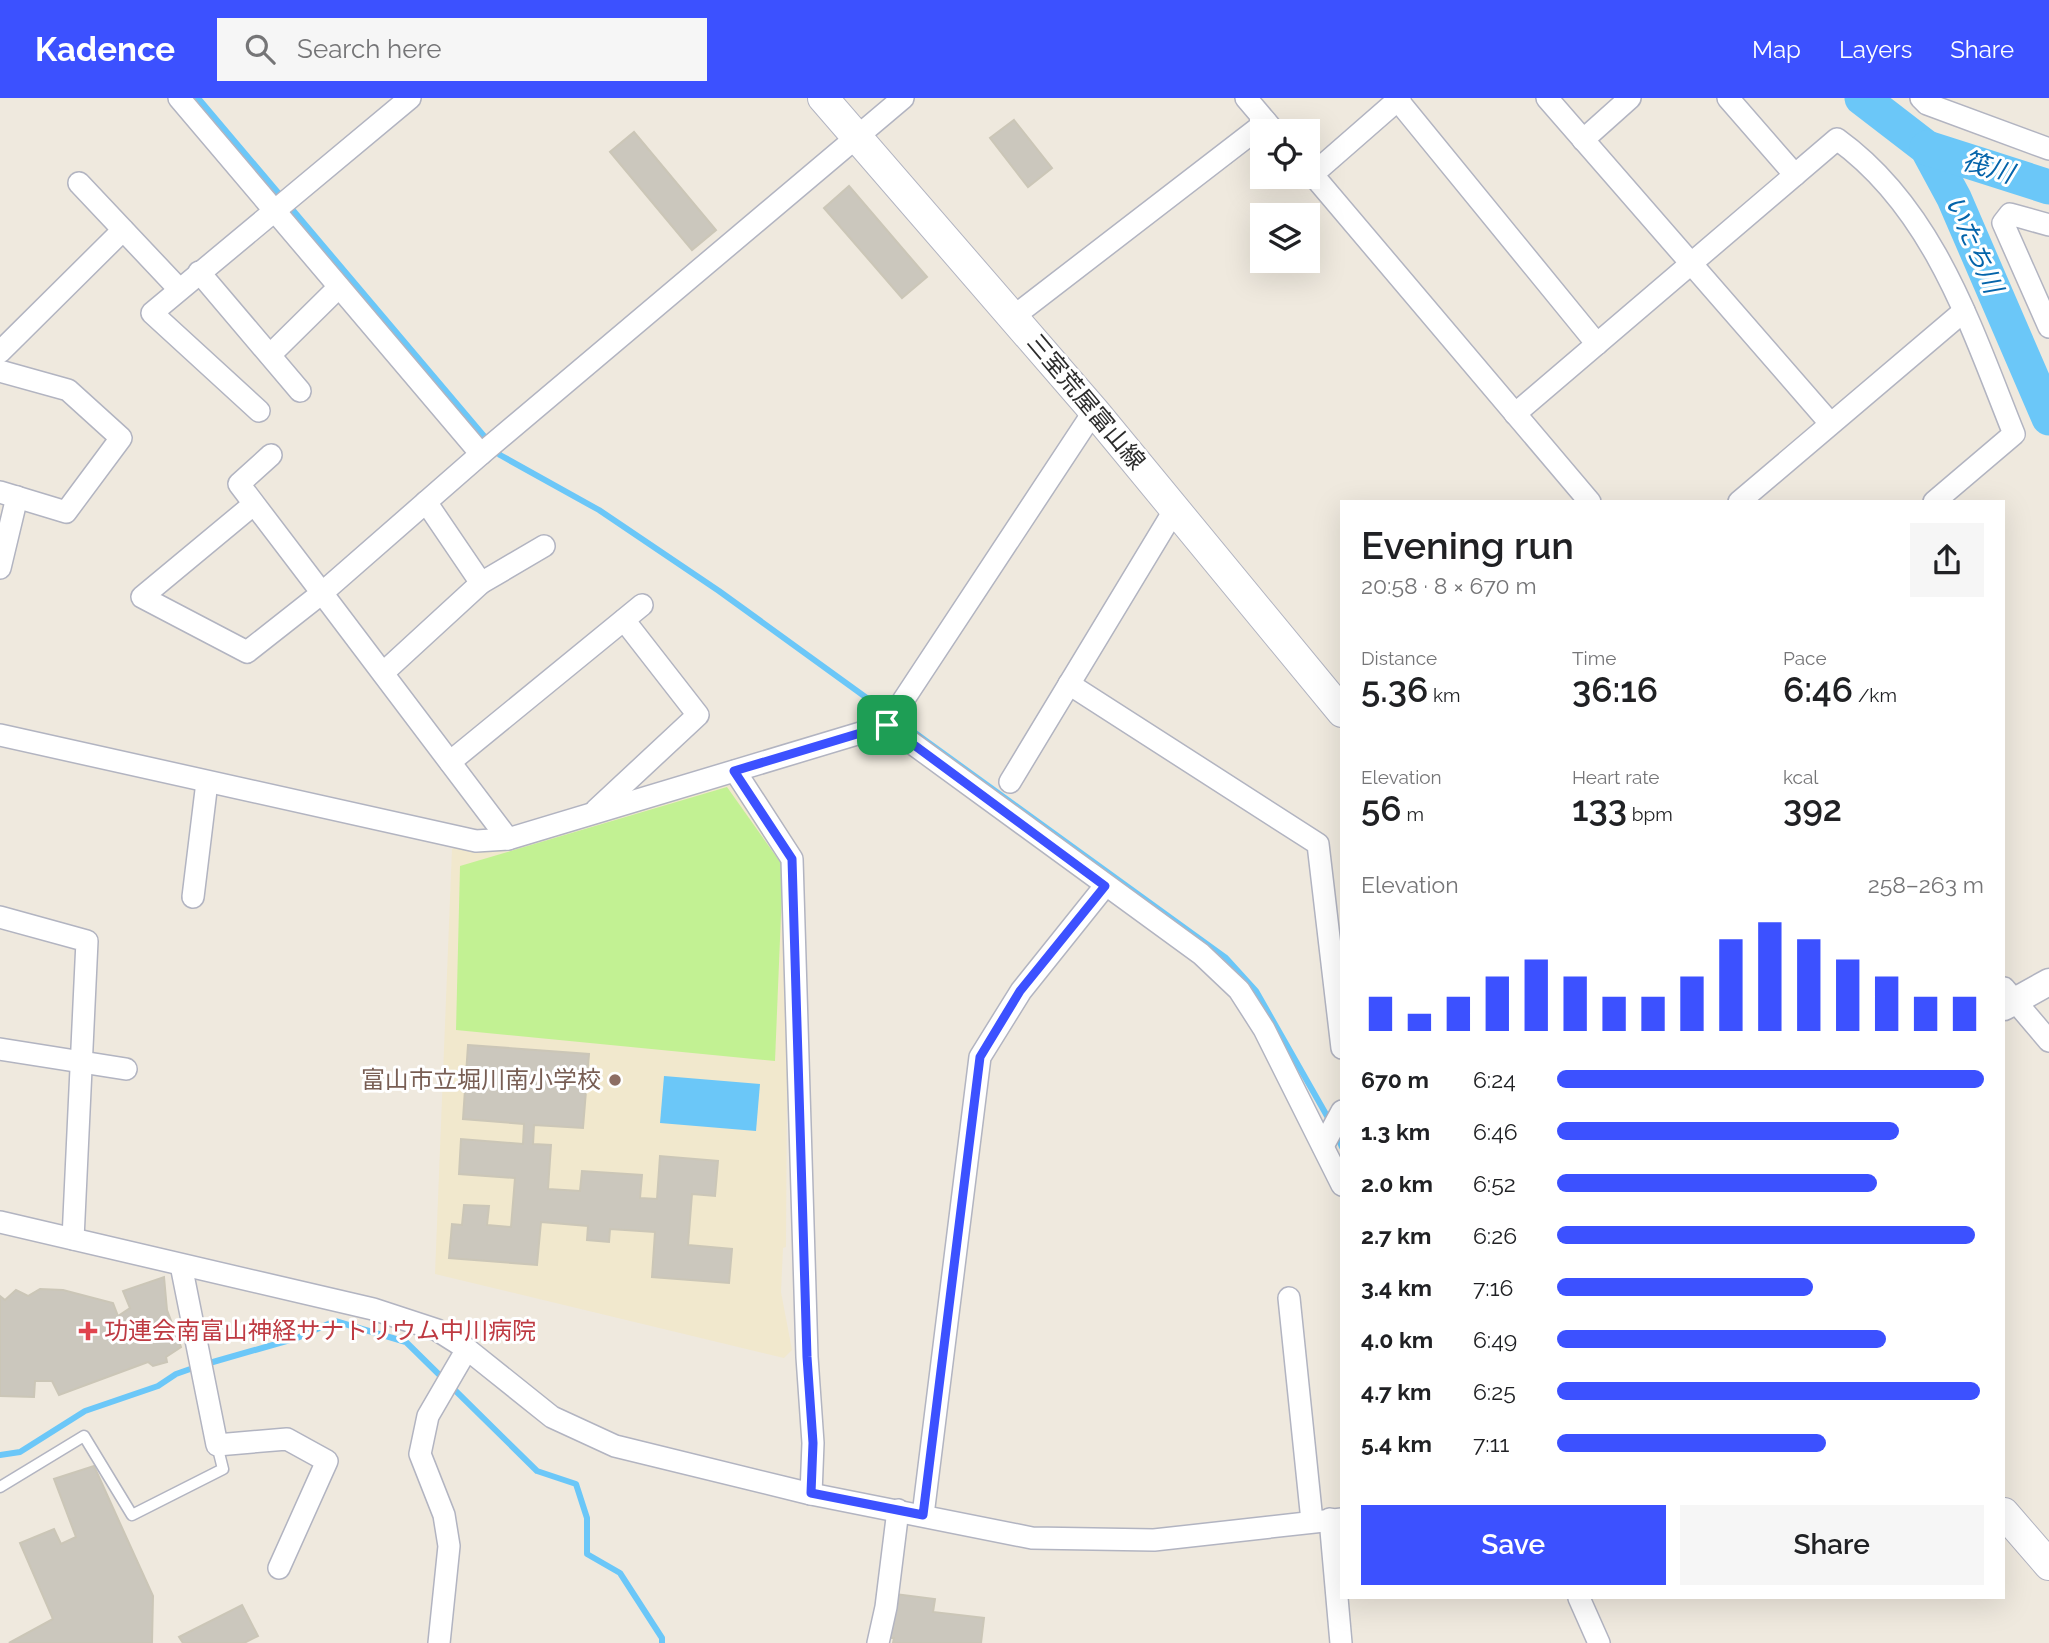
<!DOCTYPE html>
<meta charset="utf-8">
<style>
:root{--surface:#fff;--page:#f6f6f6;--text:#202124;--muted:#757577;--accent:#3c51ff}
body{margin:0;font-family:Raleway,"Noto Sans JP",sans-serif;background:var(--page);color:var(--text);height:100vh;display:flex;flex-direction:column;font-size:26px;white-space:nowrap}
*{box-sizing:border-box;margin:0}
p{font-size:23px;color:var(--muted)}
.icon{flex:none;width:38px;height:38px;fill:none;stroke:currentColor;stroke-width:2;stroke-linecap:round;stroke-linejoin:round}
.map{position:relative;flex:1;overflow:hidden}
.sheet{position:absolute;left:1340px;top:402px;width:665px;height:1099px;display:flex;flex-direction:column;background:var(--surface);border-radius:0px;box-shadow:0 7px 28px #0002}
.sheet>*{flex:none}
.tools{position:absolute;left:1250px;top:21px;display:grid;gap:14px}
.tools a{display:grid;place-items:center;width:70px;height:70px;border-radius:0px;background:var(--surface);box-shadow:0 7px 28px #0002;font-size:35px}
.pin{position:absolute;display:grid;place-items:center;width:60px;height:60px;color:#fff;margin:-30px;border-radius:14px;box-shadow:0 4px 10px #0006}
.round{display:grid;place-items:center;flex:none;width:74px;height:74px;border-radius:0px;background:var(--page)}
.headline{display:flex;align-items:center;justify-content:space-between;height:119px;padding:0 21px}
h1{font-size:38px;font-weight:600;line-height:52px}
.figures{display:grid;grid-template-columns:repeat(3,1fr);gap:10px;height:119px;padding:7px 21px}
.figures div{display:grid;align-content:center}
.figures b{font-size:35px;font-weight:600}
.figures small{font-size:19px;font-weight:400}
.figures p{font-size:19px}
.chart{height:196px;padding:14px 21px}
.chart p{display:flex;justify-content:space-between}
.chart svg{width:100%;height:126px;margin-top:7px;stroke:var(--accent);stroke-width:6}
.action{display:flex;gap:14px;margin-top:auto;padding:14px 21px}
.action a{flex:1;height:80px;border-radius:0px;background:var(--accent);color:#fff;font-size:28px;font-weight:600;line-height:80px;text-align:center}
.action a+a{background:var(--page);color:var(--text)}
ul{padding:0 21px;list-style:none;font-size:23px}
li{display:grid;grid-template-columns:112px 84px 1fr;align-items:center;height:52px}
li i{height:18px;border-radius:9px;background:var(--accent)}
header{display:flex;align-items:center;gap:42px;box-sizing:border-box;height:98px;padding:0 35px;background:var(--accent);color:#fff}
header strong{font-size:33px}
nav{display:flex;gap:38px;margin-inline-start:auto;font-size:24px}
.search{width:490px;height:63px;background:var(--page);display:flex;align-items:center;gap:18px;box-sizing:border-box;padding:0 24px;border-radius:0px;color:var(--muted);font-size:26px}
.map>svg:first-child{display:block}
.education{fill:#f1e8cd}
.pitch{fill:#c2f193}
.water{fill:#6bc7f8}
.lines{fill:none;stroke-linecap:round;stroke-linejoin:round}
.stream{stroke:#6bc7f8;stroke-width:6}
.river{stroke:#6bc7f8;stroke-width:35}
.building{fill:#cbc7bd;stroke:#cbc6b7;stroke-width:2}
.service-casing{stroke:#b2b4c1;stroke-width:13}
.minor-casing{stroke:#b2b4c1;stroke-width:24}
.tertiary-casing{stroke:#b2b4c1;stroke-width:29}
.secondary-casing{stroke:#b2b4c1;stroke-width:32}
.service{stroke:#fff;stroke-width:10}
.minor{stroke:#fff;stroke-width:21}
.tertiary{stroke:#fff;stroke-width:26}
.secondary{stroke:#fff;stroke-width:30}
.route-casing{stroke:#fff;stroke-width:14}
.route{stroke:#3c51ff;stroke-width:9}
.education-dot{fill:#8d6e63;stroke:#fff;stroke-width:2.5}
.health-dot{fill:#e0444e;stroke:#fff;stroke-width:2.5}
.labels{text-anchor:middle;stroke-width:6;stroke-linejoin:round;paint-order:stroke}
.street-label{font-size:24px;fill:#2d2d2d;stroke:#fff}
.education-label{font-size:24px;fill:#785e54;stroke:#fff;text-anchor:end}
.health-label{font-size:24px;fill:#be3a42;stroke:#fff;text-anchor:start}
.water-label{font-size:26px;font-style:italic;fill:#0464aa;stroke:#fff}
</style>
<header>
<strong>Kadence</strong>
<div class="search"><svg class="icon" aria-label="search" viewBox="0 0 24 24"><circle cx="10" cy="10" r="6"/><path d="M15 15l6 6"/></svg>Search here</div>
<nav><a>Map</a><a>Layers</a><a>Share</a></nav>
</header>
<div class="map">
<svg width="2049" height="1545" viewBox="0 0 2049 1545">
<rect width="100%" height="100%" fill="#efe9de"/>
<path class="education" d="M 737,682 L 779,757 L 788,814 L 786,1149 L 783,1150 L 781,1194 L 792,1252 L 784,1260 L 435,1176 L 452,751 L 458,747 Z"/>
<path class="pitch" d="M 727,689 L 783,768 L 775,963 L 456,932 L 460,768 Z"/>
<path class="water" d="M 664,978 L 760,986 L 756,1033 L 660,1025 Z"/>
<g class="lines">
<g class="stream">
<path d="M 198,0 L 500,357 L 599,412 L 719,493 L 1226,860 L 1256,893 L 1331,1025"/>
<path d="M 1336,1035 L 1342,1049"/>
<path d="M 206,1266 L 297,1240 L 335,1223 L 406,1244 L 537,1373 L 576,1386 L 587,1420 L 587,1456 L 620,1475 L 662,1540 L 662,1545"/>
<path d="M 0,1357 L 20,1354 L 85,1313 L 158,1288 L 176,1276 L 196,1269"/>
</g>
<g class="river">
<path d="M 1862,0 L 1927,50 L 1954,100 L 2049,320"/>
<path d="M 1927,50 L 2049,89"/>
</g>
</g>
<g class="building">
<path d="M 1014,22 L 1052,70 L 1028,89 L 990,40 Z"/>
<path d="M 634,34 L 716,132 L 692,152 L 610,54 Z"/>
<path d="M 849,88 L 927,179 L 902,200 L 824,110 Z"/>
<path d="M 468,947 L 589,956 L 583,1030 L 534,1027 L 533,1046 L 551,1047 L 548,1091 L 580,1093 L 582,1073 L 642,1077 L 640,1100 L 657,1101 L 660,1058 L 718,1063 L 715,1098 L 692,1096 L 688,1147 L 732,1151 L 729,1185 L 652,1179 L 655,1134 L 610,1131 L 609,1144 L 587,1142 L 588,1128 L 541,1124 L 537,1167 L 449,1160 L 452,1126 L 462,1127 L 464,1107 L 489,1108 L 487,1127 L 511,1129 L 515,1080 L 459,1076 L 461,1041 L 523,1046 L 524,1026 L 463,1021 Z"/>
<path d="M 164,1179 L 167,1212 L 181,1249 L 166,1259 L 167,1264 L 153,1268 L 148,1264 L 59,1297 L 52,1283 L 35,1283 L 34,1299 L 0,1298 L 0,1198 L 5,1202 L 16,1192 L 28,1198 L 40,1191 L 63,1192 L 113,1205 L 118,1218 L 130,1210 L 123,1193 Z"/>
<path d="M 94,1368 L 153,1498 L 152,1545 L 9,1545 L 53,1521 L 20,1445 L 54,1431 L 61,1446 L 76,1439 L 54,1381 Z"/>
<path d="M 895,1496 L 935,1501 L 933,1514 L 984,1520 L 981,1545 L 893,1545 L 894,1540 L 889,1540 Z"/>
<path d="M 242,1507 L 258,1538 L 244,1545 L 183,1545 L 179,1539 Z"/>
</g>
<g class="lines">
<defs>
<path id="service" d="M 0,1389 L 84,1338 L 132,1417 L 223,1371 L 217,1347"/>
<g id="minor">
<path d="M 179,0 L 481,356"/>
<path d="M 1246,0 L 1274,33"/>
<path d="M 1396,0 L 1597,246"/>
<path d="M 1547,0 L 1830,325"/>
<path d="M 1728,0 L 1795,77"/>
<path d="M 1921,0 L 1927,6 L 2049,51"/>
<path d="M 1583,42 L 1630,0"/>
<path d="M 1307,70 L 1590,404"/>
<path d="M 1313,76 L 1400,0"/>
<path d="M 79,85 L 179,191"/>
<path d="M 2049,127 L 2010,116 L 2003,125 L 2049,229"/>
<path d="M 199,174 L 300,293"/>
<path d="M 1013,219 L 1266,24"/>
<path d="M 0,254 L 123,132"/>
<path d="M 270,257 L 339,189"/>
<path d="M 0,273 L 68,292 L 121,340 L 66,414 L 0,394"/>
<path d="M 259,313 L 152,215 L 410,0"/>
<path d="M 1515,316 L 1837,41 C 1934,111 1971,229 2014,336 L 1934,404"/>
<path d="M 426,404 L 481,485"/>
<path d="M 1739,404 L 1964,213"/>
<path d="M 254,406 L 142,499 L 247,554 L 322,495 L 239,386 L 271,357"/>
<path d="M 0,470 L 17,399"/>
<path d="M 383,575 L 481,485 L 544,448"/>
<path d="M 1069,586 L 1318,746 L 1342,950"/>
<path d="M 887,627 L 1201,856 L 1239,892 L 1264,931 L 1342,1087"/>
<path d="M 0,637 L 476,743 L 508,741 L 887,627 L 1094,313"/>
<path d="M 450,664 L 642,507"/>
<path d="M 735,673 L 792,761 L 807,1259 L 813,1345 L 811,1396"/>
<path d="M 1010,684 L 1175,411"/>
<path d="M 596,712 L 698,617 L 624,522"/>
<path d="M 508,741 L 322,495 L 481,356 L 903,0"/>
<path d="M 193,799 L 207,684"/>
<path d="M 0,819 L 87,843 L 73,1141"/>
<path d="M 2004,890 L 2049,943"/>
<path d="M 0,951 L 126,971"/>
<path d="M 1323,1048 L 1342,1013"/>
<path d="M 0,1124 L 373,1211 L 437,1232 L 467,1251 L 552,1319 L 615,1348 L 811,1396 L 1032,1440 L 1154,1442 L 1342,1421"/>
<path d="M 181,1167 L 217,1347 L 287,1341 L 327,1363 L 279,1470"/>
<path d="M 1289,1200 L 1312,1423"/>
<path d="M 923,1417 L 980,959 L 1021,893 L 1105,788"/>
<path d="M 1330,1421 L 1341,1545"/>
<path d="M 1579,1500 L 1599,1545"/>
<path d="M 439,1545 L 449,1448 L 444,1417 L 420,1356 L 428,1318 L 467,1251"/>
<path d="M 878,1545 L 886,1509 L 898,1412"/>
</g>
<path id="tertiary" d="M 2004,909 L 2049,884"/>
<g id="secondary">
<path d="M 823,0 L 1094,313 L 1342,614"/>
<path d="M 2004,1415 L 2049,1467"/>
</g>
</defs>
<use href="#service" class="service-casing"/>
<use href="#minor" class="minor-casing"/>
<use href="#tertiary" class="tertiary-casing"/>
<use href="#secondary" class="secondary-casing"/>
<use href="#service" class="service"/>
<use href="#minor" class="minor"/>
<use href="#tertiary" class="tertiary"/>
<use href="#secondary" class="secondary"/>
</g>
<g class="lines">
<defs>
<path id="route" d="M 887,627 L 1105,788 L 1020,893 L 980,959 L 923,1417 L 811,1395 L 813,1345 L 807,1259 L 792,761 L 734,673 Z"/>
</defs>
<use href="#route" class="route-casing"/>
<use href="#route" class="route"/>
</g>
<circle class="education-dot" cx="615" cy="982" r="7"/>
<path class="health-dot" d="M84.5 1222.5h7v7h7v7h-7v7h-7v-7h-7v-7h7z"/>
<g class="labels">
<g class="street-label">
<text transform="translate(1086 304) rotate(50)" y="8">三室荒屋富山線</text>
</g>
<g class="education-label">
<text x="601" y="990">富山市立堀川南小学校</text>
</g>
<g class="health-label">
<text x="104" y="1241">功連会南富山神経サナトリウム中川病院</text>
</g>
<g class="water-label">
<text transform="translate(1988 69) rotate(17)" y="9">筏川</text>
<text transform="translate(1974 146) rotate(66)" y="9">いたち川</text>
</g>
</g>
</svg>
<div class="tools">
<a><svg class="icon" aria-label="locate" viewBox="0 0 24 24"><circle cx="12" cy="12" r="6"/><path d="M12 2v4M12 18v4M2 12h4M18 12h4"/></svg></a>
<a><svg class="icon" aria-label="layers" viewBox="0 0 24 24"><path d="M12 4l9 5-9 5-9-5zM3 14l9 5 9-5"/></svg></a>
</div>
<div class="pin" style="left:887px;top:627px;background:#1e9e55"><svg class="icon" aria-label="arrive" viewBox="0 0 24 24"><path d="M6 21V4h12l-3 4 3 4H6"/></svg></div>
<section class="sheet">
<div class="headline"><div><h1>Evening run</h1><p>20:58 · 8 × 670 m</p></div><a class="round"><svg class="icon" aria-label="share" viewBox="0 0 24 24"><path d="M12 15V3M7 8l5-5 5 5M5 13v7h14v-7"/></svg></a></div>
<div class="figures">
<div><p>Distance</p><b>5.36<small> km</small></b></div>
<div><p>Time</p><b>36:16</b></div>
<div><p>Pace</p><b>6:46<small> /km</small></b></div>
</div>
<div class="figures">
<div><p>Elevation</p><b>56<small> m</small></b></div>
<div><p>Heart rate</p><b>133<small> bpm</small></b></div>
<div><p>kcal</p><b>392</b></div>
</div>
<div class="chart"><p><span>Elevation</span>258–263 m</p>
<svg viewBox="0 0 160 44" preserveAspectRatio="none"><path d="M5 44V32M15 44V38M25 44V32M35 44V25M45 44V19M55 44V25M65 44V32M75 44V32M85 44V25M95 44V12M105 44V6M115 44V12M125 44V19M135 44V25M145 44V32M155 44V32"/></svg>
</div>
<ul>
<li><b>670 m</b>6:24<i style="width:100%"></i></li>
<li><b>1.3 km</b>6:46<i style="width:80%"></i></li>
<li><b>2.0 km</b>6:52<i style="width:75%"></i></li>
<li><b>2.7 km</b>6:26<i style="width:98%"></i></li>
<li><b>3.4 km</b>7:16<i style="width:60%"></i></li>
<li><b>4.0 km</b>6:49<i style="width:77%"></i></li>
<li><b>4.7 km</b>6:25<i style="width:99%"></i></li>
<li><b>5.4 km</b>7:11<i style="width:63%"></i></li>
</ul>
<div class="action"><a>Save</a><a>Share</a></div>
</section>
</div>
